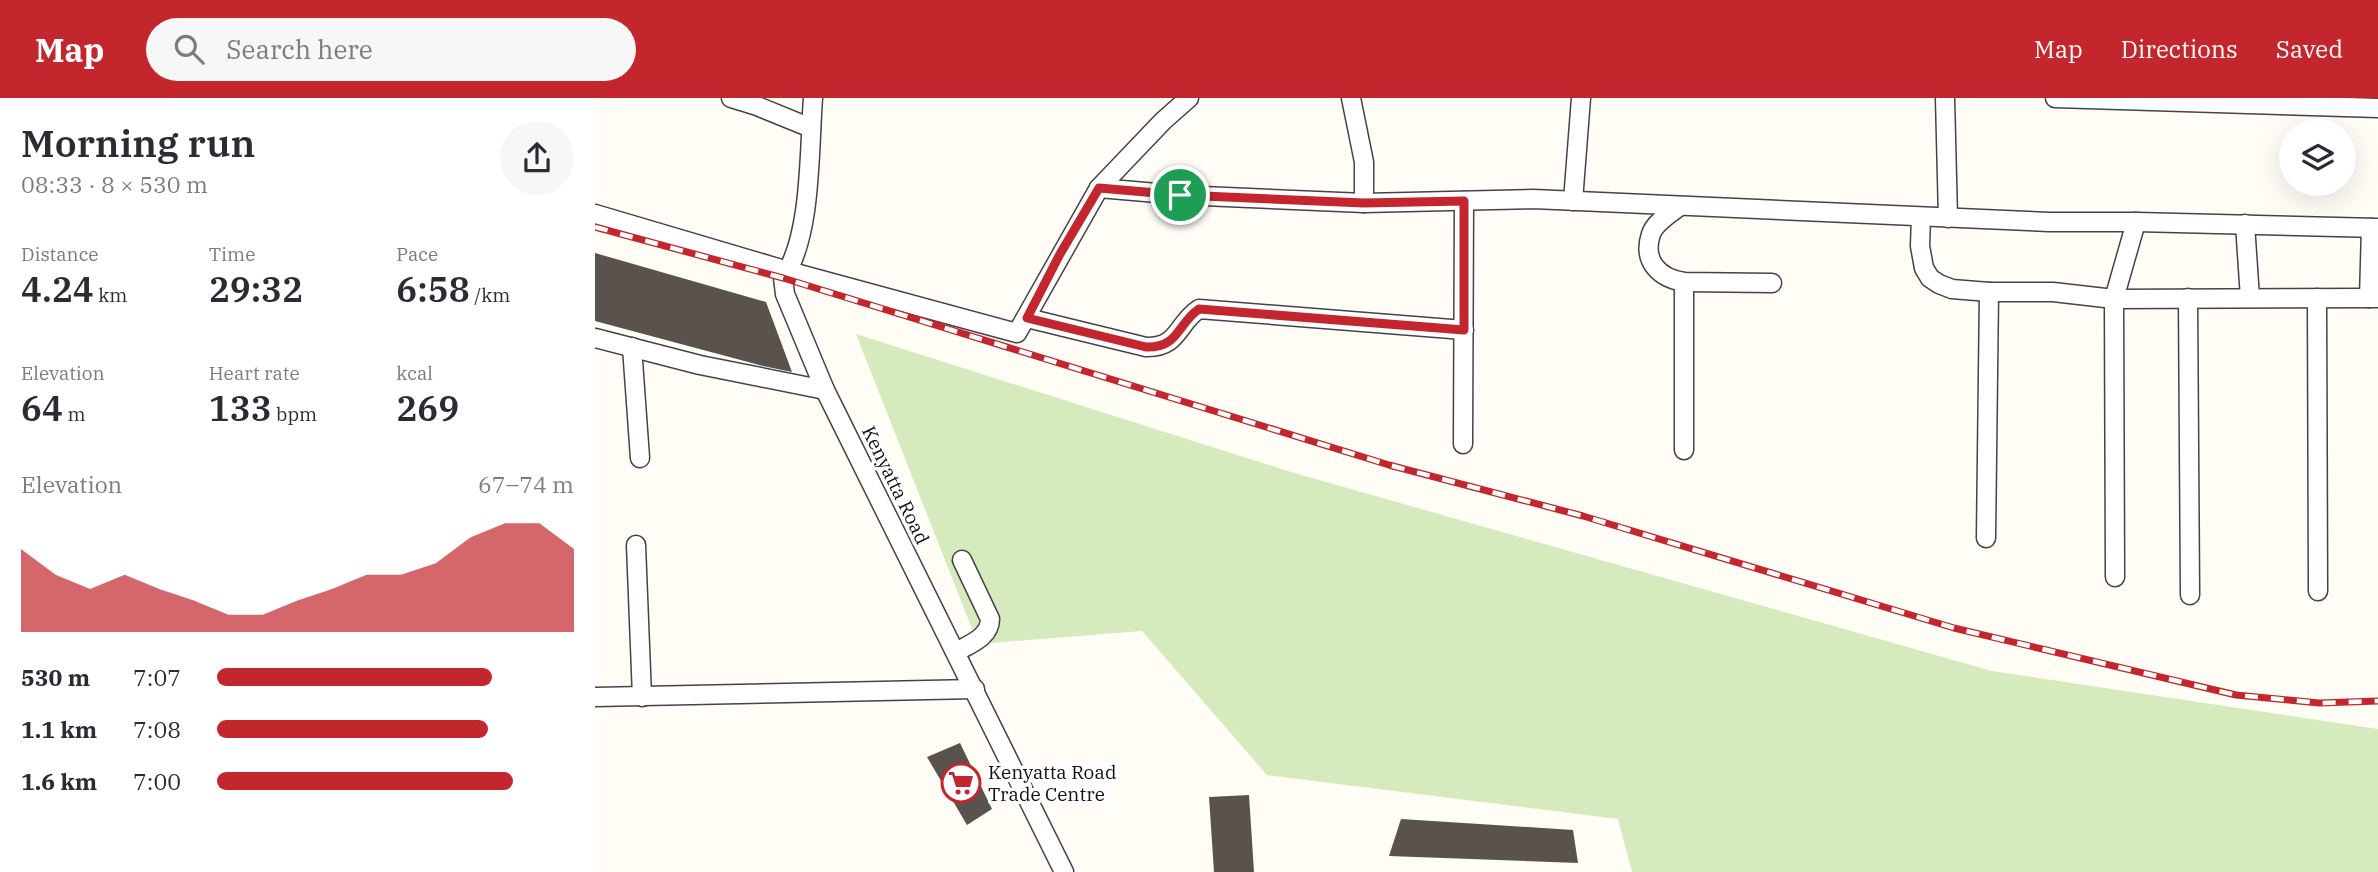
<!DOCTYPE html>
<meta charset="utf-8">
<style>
:root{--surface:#fff;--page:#f7f7f7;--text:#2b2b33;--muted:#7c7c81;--accent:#c4262e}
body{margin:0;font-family:"IBM Plex Serif",serif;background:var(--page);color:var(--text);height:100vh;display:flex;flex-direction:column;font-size:26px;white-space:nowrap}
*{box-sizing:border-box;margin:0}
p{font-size:23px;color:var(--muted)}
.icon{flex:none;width:38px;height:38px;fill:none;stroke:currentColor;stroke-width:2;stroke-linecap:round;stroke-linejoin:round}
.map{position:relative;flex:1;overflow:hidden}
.side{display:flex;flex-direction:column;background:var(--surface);width:595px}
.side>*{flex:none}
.tools{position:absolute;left:1684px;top:21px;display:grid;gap:14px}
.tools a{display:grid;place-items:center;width:77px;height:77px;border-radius:50%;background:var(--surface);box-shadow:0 7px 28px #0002;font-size:35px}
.pin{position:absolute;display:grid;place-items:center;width:60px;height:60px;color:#fff;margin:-30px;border:4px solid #fff;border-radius:50%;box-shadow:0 2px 7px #0007}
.round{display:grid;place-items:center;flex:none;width:74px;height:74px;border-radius:37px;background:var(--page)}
.overview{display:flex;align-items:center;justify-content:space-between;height:119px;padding:0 21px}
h1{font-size:38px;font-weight:600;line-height:52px}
.metrics{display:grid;grid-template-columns:repeat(3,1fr);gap:10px;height:119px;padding:7px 21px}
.metrics div{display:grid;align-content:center}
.metrics b{font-size:35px;font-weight:600}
.metrics small{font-size:19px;font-weight:400}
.metrics p{font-size:19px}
.chart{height:196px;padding:14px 21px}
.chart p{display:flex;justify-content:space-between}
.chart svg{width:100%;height:126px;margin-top:7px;fill:var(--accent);opacity:.7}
ul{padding:0 21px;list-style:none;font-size:23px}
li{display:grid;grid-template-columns:112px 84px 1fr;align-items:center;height:52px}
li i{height:18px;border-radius:9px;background:var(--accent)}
header{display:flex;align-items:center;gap:42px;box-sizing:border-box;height:98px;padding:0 35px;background:var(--accent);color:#fff}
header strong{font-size:33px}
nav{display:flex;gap:38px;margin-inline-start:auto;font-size:24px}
.search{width:490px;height:63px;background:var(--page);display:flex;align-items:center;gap:18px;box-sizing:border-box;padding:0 24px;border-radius:38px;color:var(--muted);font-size:26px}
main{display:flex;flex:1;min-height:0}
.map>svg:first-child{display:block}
.green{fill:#d5ebbd}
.building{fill:#5a524d}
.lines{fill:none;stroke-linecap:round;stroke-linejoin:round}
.minor-casing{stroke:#444;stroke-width:21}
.minor{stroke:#fff;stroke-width:18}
.rail-casing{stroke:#c4262e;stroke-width:7}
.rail{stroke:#fff;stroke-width:4.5;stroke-dasharray:13;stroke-linecap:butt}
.route-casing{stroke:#fff;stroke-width:14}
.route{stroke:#c4262e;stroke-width:9}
.labels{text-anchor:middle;stroke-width:7;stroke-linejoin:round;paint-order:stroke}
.street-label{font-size:19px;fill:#111;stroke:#fff}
.poi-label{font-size:19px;fill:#111;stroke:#fff;text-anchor:start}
</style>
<header>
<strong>Map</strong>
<div class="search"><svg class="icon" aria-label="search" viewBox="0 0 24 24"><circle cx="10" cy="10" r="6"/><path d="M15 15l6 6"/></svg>Search here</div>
<nav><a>Map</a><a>Directions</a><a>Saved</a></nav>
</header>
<main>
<section class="side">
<div class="overview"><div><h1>Morning run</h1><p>08:33 · 8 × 530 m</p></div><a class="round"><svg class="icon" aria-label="share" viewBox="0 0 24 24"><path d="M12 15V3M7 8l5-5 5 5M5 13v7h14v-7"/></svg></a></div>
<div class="metrics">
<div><p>Distance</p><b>4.24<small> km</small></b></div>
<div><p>Time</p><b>29:32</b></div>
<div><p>Pace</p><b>6:58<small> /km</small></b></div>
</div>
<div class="metrics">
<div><p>Elevation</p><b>64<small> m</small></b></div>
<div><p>Heart rate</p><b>133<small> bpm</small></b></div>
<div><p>kcal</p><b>269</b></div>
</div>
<div class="chart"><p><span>Elevation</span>67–74 m</p>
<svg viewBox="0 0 160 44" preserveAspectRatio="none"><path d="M0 44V15L10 24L20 29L30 24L40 29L50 33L60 38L70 38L80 33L90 29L100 24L110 24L120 20L130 11L140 6L150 6L160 15V44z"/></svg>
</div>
<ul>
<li><b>530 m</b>7:07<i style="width:77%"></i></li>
<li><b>1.1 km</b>7:08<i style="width:76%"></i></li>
<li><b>1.6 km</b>7:00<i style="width:83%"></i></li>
</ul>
</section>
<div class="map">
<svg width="1783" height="774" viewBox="0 0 1783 774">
<rect width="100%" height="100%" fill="#fffdf5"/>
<path class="green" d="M 261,236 L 696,374 L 1397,573 L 1783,631 L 1783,774 L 1037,774 L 1023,721 L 672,677 L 547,533 L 383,546 Z"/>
<g class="building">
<path d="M 0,155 L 171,204 L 197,274 L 168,268 L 0,223 Z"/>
<path d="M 365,645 L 397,711 L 372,727 L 332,659 Z"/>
<path d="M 654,697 L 659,774 L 619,774 L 614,699 Z"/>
<path d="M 806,721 L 978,732 L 983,765 L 794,758 Z"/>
</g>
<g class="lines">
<defs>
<g id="minor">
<path d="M 136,0 L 162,8 L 216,30"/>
<path d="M 218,0 C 214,51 217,139 188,180 L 190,196 L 230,292 L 469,774"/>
<path d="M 756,0 L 769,64 L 769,105"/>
<path d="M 1350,0 L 1353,120"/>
<path d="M 1460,0 L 1783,10"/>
<path d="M 504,90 L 585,97 L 769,105 L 938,101 L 1454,124 L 1541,124 L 1783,130"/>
<path d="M 978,103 L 986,0"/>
<path d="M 1085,108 C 1076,115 1060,124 1056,136 C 1047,163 1064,180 1089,184 L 1177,185"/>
<path d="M 0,116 L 193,173 L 422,235 L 504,90 L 568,23 L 594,0"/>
<path d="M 1326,119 L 1325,148 L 1329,170 L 1335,180 L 1344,186 L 1357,191 L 1394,194 L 1458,194 L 1519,201 L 1783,200"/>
<path d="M 1650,126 L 1655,200"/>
<path d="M 1089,184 L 1089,352"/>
<path d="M 1593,200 L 1595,497"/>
<path d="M 1722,200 L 1723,493"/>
<path d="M 1774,200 L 1776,130"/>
<path d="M 432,220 L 551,249 C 584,250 582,225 604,211 L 869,232"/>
<path d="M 0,240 L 105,267 L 230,292"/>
<path d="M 37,249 L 45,360"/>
<path d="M 868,346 L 869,103"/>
<path d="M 1391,440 L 1394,194"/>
<path d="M 41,447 L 47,599"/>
<path d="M 1520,479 L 1519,201 L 1541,124"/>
<path d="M 361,554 C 375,546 395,539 395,521 L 367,462"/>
<path d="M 0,599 L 380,591"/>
</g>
</defs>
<use href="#minor" class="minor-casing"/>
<use href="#minor" class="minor"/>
<defs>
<path id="rail" d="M 0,129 L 188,180 L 794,367 L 988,418 L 1359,530 L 1641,597 L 1724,605 L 1783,603"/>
</defs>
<use href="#rail" class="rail-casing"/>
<use href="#rail" class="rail"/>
</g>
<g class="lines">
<defs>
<path id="route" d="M 504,90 L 585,97 L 769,105 L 869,103 L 869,232 L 604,211 C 582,226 584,250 551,249 L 432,220 L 465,156 Z"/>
</defs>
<use href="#route" class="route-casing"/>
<use href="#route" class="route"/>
</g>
<defs>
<symbol id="supermarket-ring" viewBox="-11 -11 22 22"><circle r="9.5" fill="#fff" stroke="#c4262e" stroke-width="1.5"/><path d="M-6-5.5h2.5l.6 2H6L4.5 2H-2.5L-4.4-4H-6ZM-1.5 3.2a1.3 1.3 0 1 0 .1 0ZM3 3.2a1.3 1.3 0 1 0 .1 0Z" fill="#c4262e"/></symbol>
</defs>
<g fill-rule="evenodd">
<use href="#supermarket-ring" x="344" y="663" width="44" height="44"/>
</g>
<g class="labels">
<g class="street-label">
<text transform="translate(301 387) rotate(64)" y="7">Kenyatta Road</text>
</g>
<g class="poi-label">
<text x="393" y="681">Kenyatta Road<tspan x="393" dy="22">Trade Centre</tspan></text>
</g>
</g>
</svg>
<div class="tools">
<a><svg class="icon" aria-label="layers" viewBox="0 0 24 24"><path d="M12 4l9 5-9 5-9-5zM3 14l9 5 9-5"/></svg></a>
</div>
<div class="pin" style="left:585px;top:97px;background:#1e9e55"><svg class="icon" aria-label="arrive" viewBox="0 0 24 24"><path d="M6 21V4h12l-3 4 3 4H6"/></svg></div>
</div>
</main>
